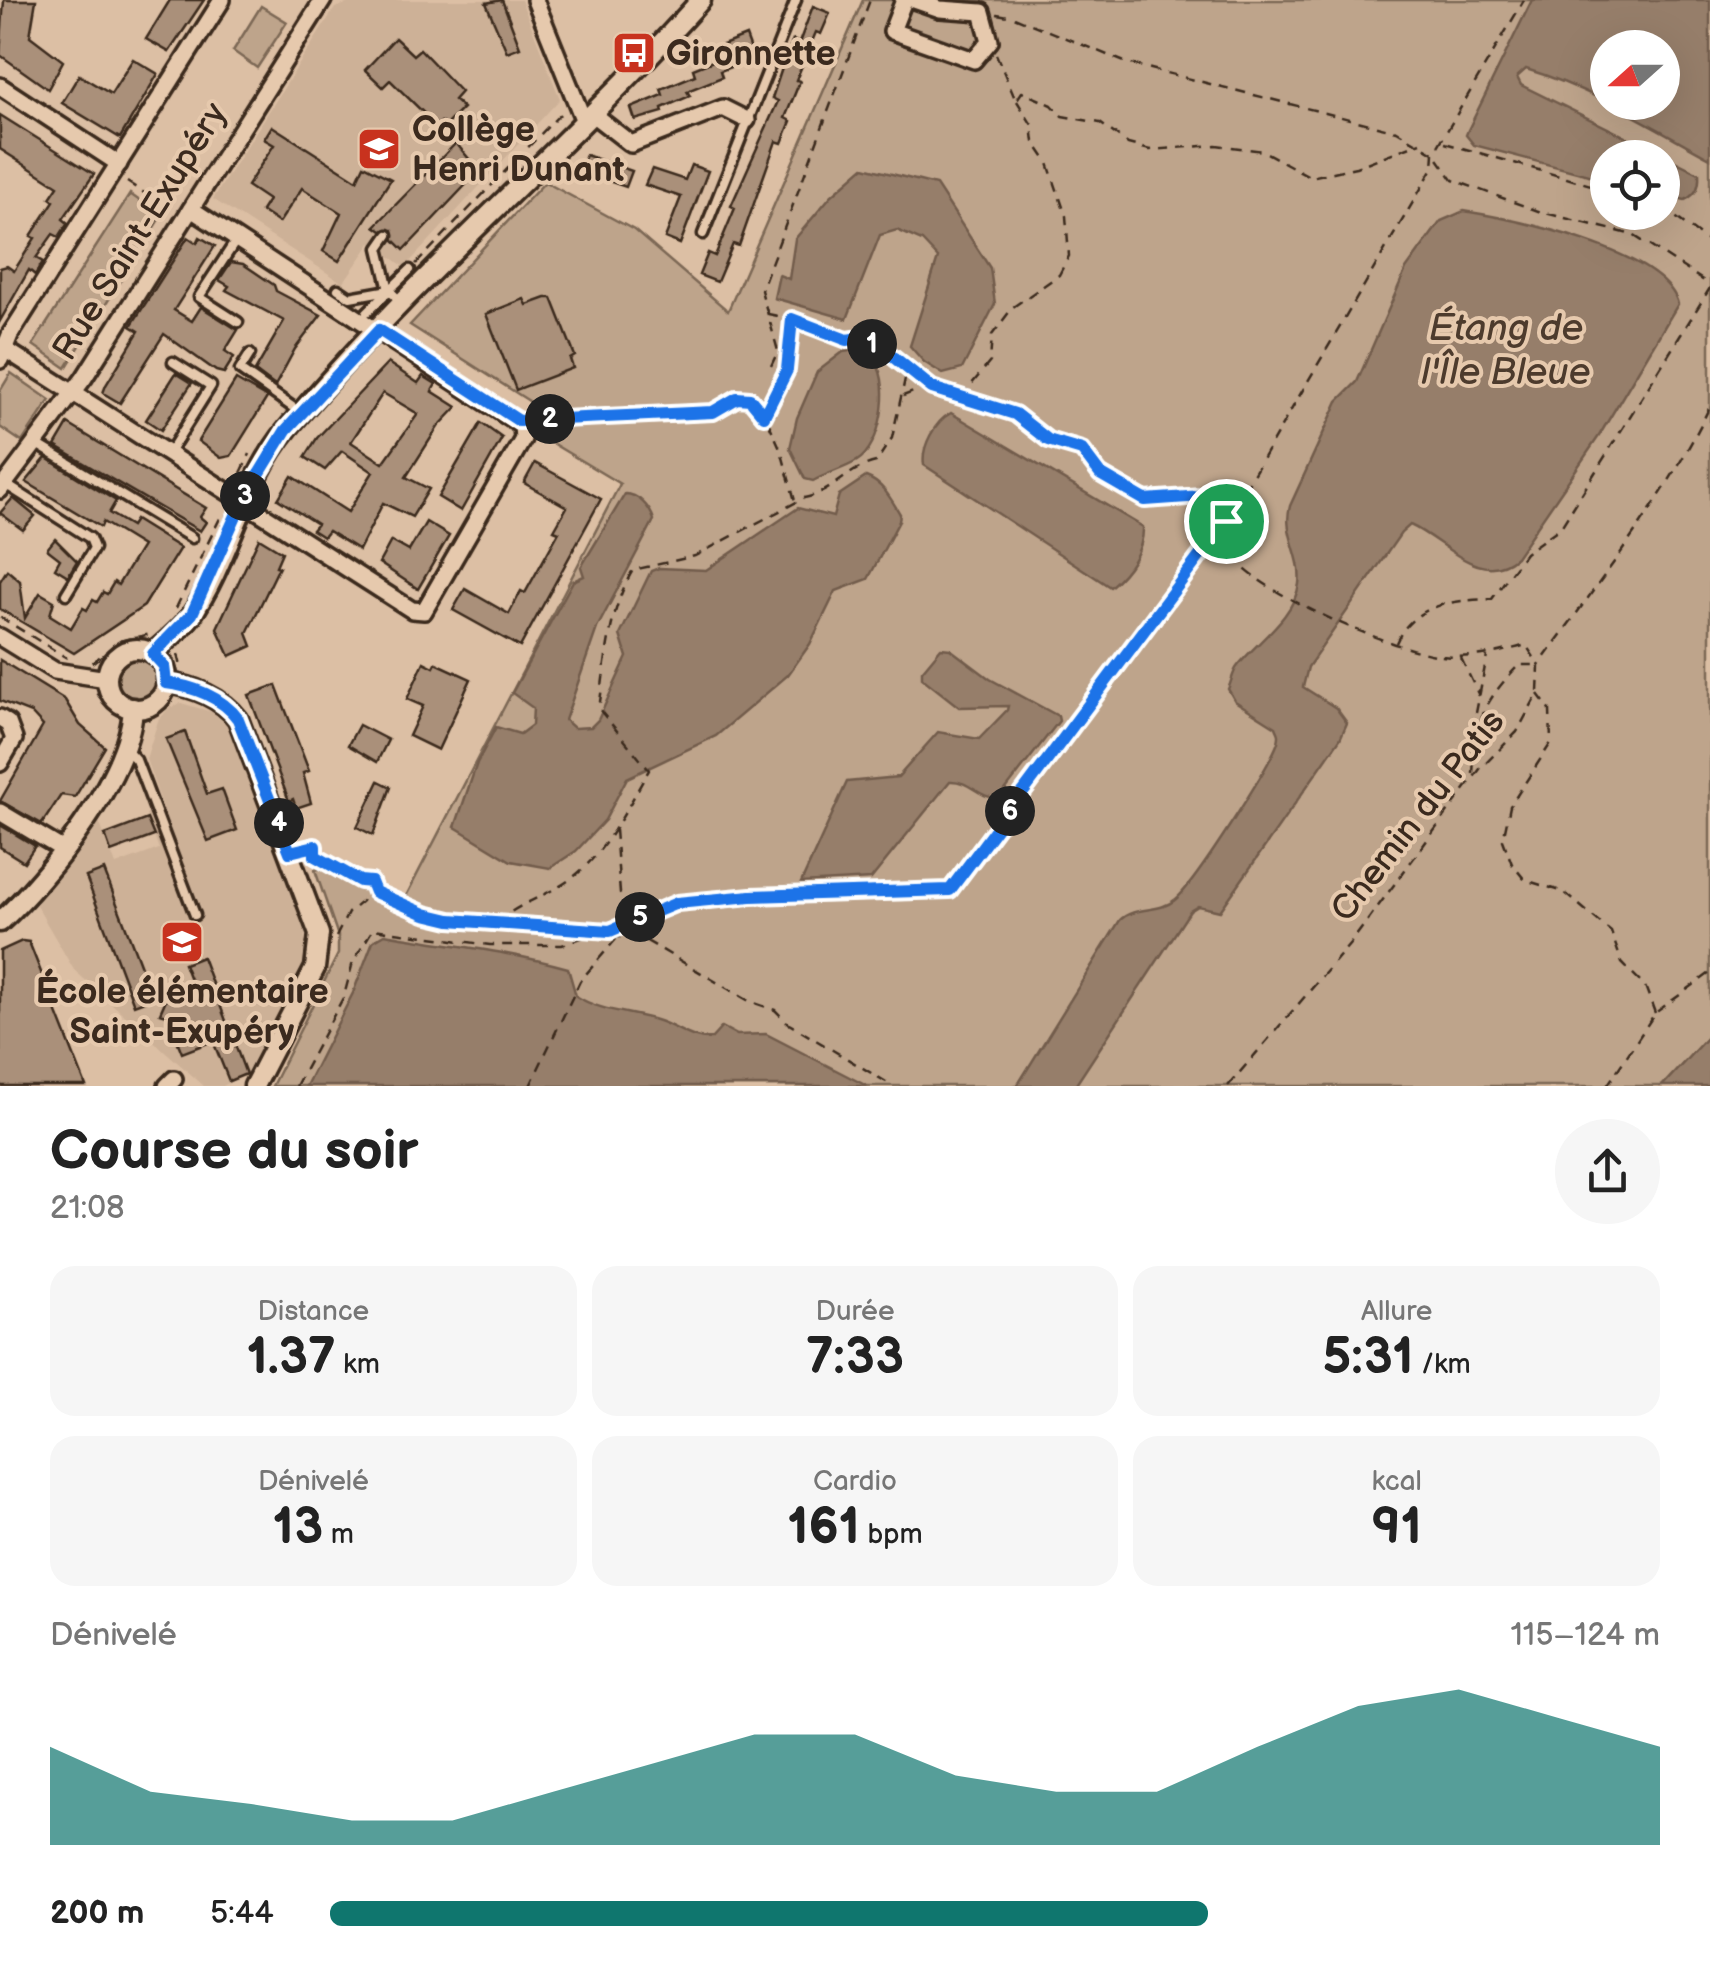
<!DOCTYPE html>
<html lang="fr">
<meta charset="utf-8">
<style>
:root{--surface:#fff;--page:#f6f6f6;--text:#222;--muted:#767676;--accent:#0f766e}
body{margin:0;font-family:"Balsamiq Sans",sans-serif;background:var(--page);color:var(--text);height:100vh;display:flex;flex-direction:column;font-size:38px;white-space:nowrap}
*{box-sizing:border-box;margin:0}
p{font-size:32px;color:var(--muted)}
.icon{flex:none;width:55px;height:55px;fill:none;stroke:currentColor;stroke-width:2;stroke-linecap:round;stroke-linejoin:round}
.map{position:relative;height:1086px;overflow:hidden}
.sheet{display:flex;flex-direction:column;background:var(--surface);flex:1}
.sheet>*{flex:none}
.needle{width:65px;rotate:249deg}
.buttons{position:absolute;left:1590px;top:30px;display:grid;gap:20px}
.buttons a{display:grid;place-items:center;width:90px;height:90px;border-radius:50%;background:var(--surface);box-shadow:0 10px 40px #0002;font-size:50px}
.pin{position:absolute;display:grid;place-items:center;width:85px;height:85px;color:#fff;margin:-42px;border:5px solid #fff;border-radius:50%;box-shadow:0 2px 10px #0007}
.km{position:absolute;width:50px;height:50px;margin:-25px;border-radius:50%;background:#222;color:#fff;font-size:28px;line-height:50px;text-align:center}
.round{display:grid;place-items:center;flex:none;width:105px;height:105px;border-radius:52px;background:var(--page)}
.head{display:flex;align-items:center;justify-content:space-between;height:170px;padding:0 50px}
h1{font-size:55px;font-weight:700;line-height:75px}
.figures{display:grid;grid-template-columns:repeat(3,1fr);gap:15px;height:170px;padding:10px 50px}
.figures div{display:grid;align-content:center;border-radius:25px;background:var(--page);text-align:center}
.figures b{font-size:50px;font-weight:700}
.figures small{font-size:28px;font-weight:400}
.figures p{font-size:28px}
.chart{height:280px;padding:20px 50px}
.chart p{display:flex;justify-content:space-between}
.chart svg{width:100%;height:180px;margin-top:10px;fill:var(--accent);opacity:.7}
ul{padding:0 50px;list-style:none;font-size:32px}
li{display:grid;grid-template-columns:160px 120px 1fr;align-items:center;height:75px}
li i{height:25px;border-radius:12px;background:var(--accent)}
.map>svg:first-child{display:block}
.built{fill:#cdb197}
.green{fill:#bea48b;stroke:#7c6754;stroke-width:2.5;fill-rule:evenodd}
.water{fill:#967e6a;stroke:#725c4c;stroke-width:2.5;fill-rule:evenodd}
.building{fill:#aa907a;stroke:#3b2a1e;stroke-width:2.5;fill-rule:evenodd}
.lines{fill:none;stroke-linecap:round;stroke-linejoin:round}
.service-casing{stroke:#3b2a1e;stroke-width:15}
.minor-casing{stroke:#3b2a1e;stroke-width:22}
.tertiary-casing{stroke:#3b2a1e;stroke-width:25}
.path{stroke:#3b2a1e;stroke-width:2.5;stroke-dasharray:10 8;stroke-linecap:butt}
.service{stroke:#e6c9ad;stroke-width:8}
.minor{stroke:#e6c9ad;stroke-width:15}
.tertiary{stroke:#e6c9ad;stroke-width:18}
.route-casing{stroke:#fff;stroke-width:20}
.route{stroke:#1a73e8;stroke-width:12}
.labels{text-anchor:middle;stroke-width:8;stroke-linejoin:round;paint-order:stroke}
.poi-label{font-size:35px;font-weight:bold;fill:#3b2a1e;stroke:#e6c9ad;text-anchor:start}
.street-label{font-size:35px;fill:#3b2a1e;stroke:#e6c9ad}
.water-label{font-size:38px;font-style:italic;fill:#4d3b2d;stroke:#e6c9ad}
</style>
<div class="map">
<svg width="1710" height="1086" viewBox="0 0 1710 1086">
<rect width="100%" height="100%" fill="#dcbfa4"/>
<filter id="ink" filterUnits="userSpaceOnUse"><feTurbulence type="fractalNoise" baseFrequency=".01" numOctaves="2"/><feDisplacementMap in="SourceGraphic" scale="20" xChannelSelector="R" yChannelSelector="G"/><feConvolveMatrix kernelMatrix="1 2 1 2 8 2 1 2 1" color-interpolation-filters="sRGB"/></filter>
<g filter="url(#ink)">
<g class="built">
<path d="M 357,0 L 521,0 L 560,99 L 405,267 L 371,243 L 343,283 L 213,199 L 335,8 Z"/>
<path d="M 181,703 L 212,712 L 227,725 L 305,922 L 305,961 L 292,992 L 251,1071 L 223,1086 L 204,1086 L 74,970 L 36,905 L 98,819 L 116,865 L 159,849 L 146,815 L 163,808 L 146,759 L 158,721 L 168,709 Z"/>
</g>
<g class="green">
<path d="M 863,0 L 1710,0 L 1710,1034 L 1662,1086 L 272,1086 L 338,954 L 338,936 L 315,870 L 325,867 L 375,896 L 377,892 L 405,898 L 620,484 L 540,436 L 532,403 L 410,325 L 545,182 L 634,230 L 728,311 ZM 1608,48 L 1662,48 L 1662,102 L 1608,102 ZM 1608,158 L 1662,158 L 1662,212 L 1608,212 Z"/>
<path d="M 261,6 L 287,22 L 257,68 L 233,51 Z"/>
<path d="M 130,194 L 161,216 L 66,368 L 33,345 Z"/>
<path d="M 11,373 L 50,400 L 22,442 L 0,427 L 0,391 Z"/>
<circle cx="136" cy="678" r="22"/>
</g>
<g class="water">
<path d="M 1532,0 L 1710,0 L 1710,158 C 1651,126 1590,88 1526,69 L 1517,77 L 1521,85 L 1699,173 C 1700,186 1697,194 1685,200 L 1663,195 L 1662,158 L 1608,158 L 1607,180 L 1474,145 L 1466,135 L 1468,130 ZM 1608,48 L 1662,48 L 1662,102 L 1608,102 Z"/>
<path d="M 864,167 L 936,185 L 990,268 L 995,304 L 962,369 L 943,374 L 924,362 L 910,346 L 938,258 L 922,241 L 897,230 L 880,235 L 847,319 L 774,298 L 779,275 L 789,279 L 795,239 L 831,196 Z"/>
<path d="M 1464,211 C 1514,219 1665,251 1678,304 L 1599,436 L 1516,557 C 1480,588 1444,540 1410,525 L 1401,533 L 1308,667 L 1303,687 L 1336,708 L 1347,723 L 1340,739 L 1220,911 L 1198,906 L 1190,911 L 1075,1086 L 1017,1086 L 1120,920 C 1136,905 1159,914 1176,899 C 1195,883 1270,766 1278,742 C 1280,733 1279,735 1276,727 L 1235,701 L 1228,689 C 1231,683 1233,672 1237,667 C 1256,642 1294,618 1299,584 C 1303,556 1282,534 1290,506 L 1338,401 L 1357,382 L 1406,269 L 1441,221 Z"/>
<path d="M 857,350 C 864,354 872,357 876,363 C 891,386 881,447 857,461 C 844,469 827,473 813,481 L 805,479 L 790,448 L 797,418 L 817,372 L 843,352 Z"/>
<path d="M 951,413 L 1143,527 C 1144,550 1128,572 1110,587 L 924,465 C 921,447 935,421 951,413 Z"/>
<path d="M 866,477 C 883,483 891,499 900,514 L 899,521 L 868,579 L 836,591 L 810,644 L 788,675 L 716,736 L 627,778 L 605,820 L 576,851 L 550,868 L 511,861 L 455,827 L 477,763 L 496,727 L 520,734 L 532,725 L 533,708 L 512,693 L 573,581 L 584,576 L 581,567 L 625,494 C 638,494 650,507 654,520 L 597,628 L 565,720 L 574,728 L 591,727 L 598,720 L 627,657 L 620,635 L 651,571 L 659,568 L 706,570 L 798,508 L 833,517 L 839,495 Z"/>
<path d="M 941,648 L 950,649 L 990,679 L 1058,716 L 1059,721 L 999,798 C 979,799 970,780 950,781 L 871,879 L 801,883 L 847,782 L 898,777 L 938,732 L 979,739 L 1007,710 L 1008,706 L 959,707 L 922,678 L 922,671 Z"/>
<path d="M 385,934 C 446,945 508,951 568,968 L 576,996 C 600,1012 633,1012 659,1021 C 677,1027 691,1040 711,1039 L 722,1027 L 737,1035 L 766,1034 L 867,1086 L 306,1086 L 353,993 L 373,941 Z"/>
<path d="M 1710,1034 L 1710,1086 L 1662,1086 L 1666,1082 Z"/>
</g>
<g class="building">
<path d="M 4,0 L 36,0 L 30,36 L 63,61 L 48,89 L 0,55 Z"/>
<path d="M 170,0 L 204,0 L 169,52 L 146,39 Z"/>
<path d="M 502,0 L 520,47 L 507,52 L 486,3 Z"/>
<path d="M 813,6 L 830,13 L 821,34 L 816,32 L 796,80 L 800,81 L 785,118 L 791,121 L 782,143 L 776,141 L 739,246 L 733,244 L 717,282 L 699,275 L 708,253 L 715,256 L 735,208 L 731,206 L 778,101 L 772,98 L 784,62 L 793,40 L 799,43 Z"/>
<path d="M 746,36 L 754,58 L 720,71 L 722,77 L 687,91 L 690,96 L 662,108 L 663,112 L 635,120 L 631,108 L 663,95 L 661,89 L 695,75 L 693,69 L 728,55 L 723,45 Z"/>
<path d="M 395,38 L 413,55 L 420,49 L 461,92 L 454,100 L 463,108 L 445,126 L 441,122 L 437,126 L 390,80 L 383,87 L 365,70 Z"/>
<path d="M 133,59 L 158,74 L 120,138 L 62,103 L 79,75 L 111,94 Z"/>
<path d="M 0,115 L 94,174 L 63,219 L 68,223 L 59,237 L 53,234 L 36,258 L 43,262 L 35,275 L 29,270 L 0,321 L 0,268 L 7,266 L 14,271 L 35,238 L 31,236 L 54,201 L 50,198 L 58,186 L 0,149 Z"/>
<path d="M 272,126 L 357,180 L 364,165 L 391,179 L 339,261 L 323,251 L 341,213 L 302,188 L 279,223 L 261,211 L 268,200 L 247,186 L 274,145 L 264,139 Z"/>
<path d="M 456,143 L 479,171 L 404,250 L 394,240 L 393,230 L 382,231 L 375,226 Z"/>
<path d="M 586,155 L 632,171 L 626,187 L 579,171 Z"/>
<path d="M 691,165 L 708,171 L 680,244 L 665,238 L 681,197 L 645,185 L 652,169 L 685,180 Z"/>
<path d="M 188,237 L 197,243 L 200,237 L 215,246 L 174,310 L 192,321 L 201,307 L 238,330 L 225,351 L 234,357 L 224,373 L 216,371 L 164,334 L 120,403 L 103,393 L 106,385 L 139,331 L 131,326 Z"/>
<path d="M 231,262 L 243,264 L 274,285 L 276,291 L 321,315 L 295,349 L 275,386 L 255,371 L 284,321 L 226,290 L 229,286 L 219,280 Z"/>
<path d="M 546,298 L 552,298 L 575,356 L 570,359 L 573,368 L 516,390 L 486,314 L 524,299 L 527,305 Z"/>
<path d="M 388,363 L 418,383 L 423,376 L 436,384 L 432,391 L 457,407 L 438,427 L 406,477 L 429,489 L 412,517 L 383,503 L 359,550 L 328,531 L 323,537 L 312,530 L 317,524 L 278,499 L 292,476 L 348,512 L 373,472 L 342,451 L 325,470 L 305,457 L 317,438 ZM 383,393 L 418,414 L 383,463 L 351,442 Z"/>
<path d="M 176,373 L 192,383 L 161,430 L 146,420 Z"/>
<path d="M 236,380 L 267,398 L 231,456 L 221,458 L 198,441 Z"/>
<path d="M 481,423 L 502,438 L 461,511 L 438,497 Z"/>
<path d="M 68,424 L 206,508 L 200,517 L 206,522 L 200,531 L 55,446 Z"/>
<path d="M 46,458 L 116,501 L 109,513 L 131,526 L 135,520 L 180,548 L 144,606 L 74,653 L 0,609 L 0,581 L 7,570 L 20,581 L 25,618 L 40,593 L 54,601 L 50,615 L 71,628 L 83,608 L 87,610 L 93,600 L 97,602 L 103,592 L 107,594 L 114,582 L 118,585 L 142,546 L 103,522 L 101,527 L 26,482 Z"/>
<path d="M 535,463 L 601,499 L 520,647 L 453,610 L 465,589 L 509,614 L 521,591 L 525,593 L 559,532 L 554,530 L 567,507 L 524,483 Z"/>
<path d="M 13,498 L 35,516 L 23,530 L 0,513 Z"/>
<path d="M 426,522 L 449,536 L 418,589 L 379,563 L 391,541 L 409,551 Z"/>
<path d="M 259,538 L 282,552 L 276,566 L 279,567 L 247,633 L 252,646 L 230,656 L 217,628 Z"/>
<path d="M 55,539 L 77,561 L 68,576 L 55,568 L 60,559 L 47,549 Z"/>
<path d="M 0,660 L 65,700 L 80,725 L 105,747 L 75,797 L 61,795 L 42,824 L 0,801 L 43,726 L 31,713 L 0,701 Z"/>
<path d="M 424,662 L 434,667 L 436,663 L 471,679 L 438,750 L 409,736 L 423,706 L 407,699 Z"/>
<path d="M 276,685 L 309,771 L 303,773 L 311,803 L 296,808 L 293,799 L 289,801 L 249,695 Z"/>
<path d="M 359,725 L 388,740 L 377,762 L 348,745 Z"/>
<path d="M 185,732 L 207,794 L 222,789 L 237,830 L 208,841 L 166,739 Z"/>
<path d="M 379,781 L 391,787 L 373,835 L 357,827 Z"/>
<path d="M 147,819 L 154,836 L 111,852 L 105,835 Z"/>
<path d="M 0,825 L 35,846 L 24,862 L 0,847 Z"/>
<path d="M 104,870 L 153,998 L 134,1005 L 86,877 Z"/>
<path d="M 22,941 L 29,942 L 86,1086 L 0,1086 L 0,951 Z"/>
<path d="M 202,957 L 246,1074 L 229,1081 L 213,1041 L 182,1053 L 167,1015 L 160,1013 L 171,988 L 198,1000 L 184,964 Z"/>
</g>
<g class="lines">
<defs>
<g id="service">
<path d="M 703,234 L 796,0"/>
<path d="M 388,235 L 379,248 L 389,290 L 397,298"/>
<path d="M 237,239 L 199,297 L 238,322"/>
<path d="M 338,289 L 350,297 L 389,290"/>
<path d="M 367,312 L 410,270"/>
<path d="M 250,354 L 240,370 L 301,413"/>
<path d="M 35,443 L 192,538"/>
<path d="M 169,453 L 211,386 L 173,362"/>
<path d="M 5,484 L 90,538 L 94,548 L 66,594"/>
<path d="M 126,749 L 136,760 L 195,915"/>
<path d="M 290,851 L 315,846 L 315,856 L 360,881 L 371,882 L 375,893"/>
</g>
<g id="minor">
<path d="M 535,0 L 583,119"/>
<path d="M 904,0 L 892,31 L 974,60 L 990,41 L 982,12 L 940,9 L 914,0"/>
<path d="M 0,86 L 119,164"/>
<path d="M 591,113 L 631,144 L 723,108 L 747,120"/>
<path d="M 0,346 L 412,610 L 424,611 L 523,439 L 522,426 L 191,209"/>
<path d="M 0,360 L 10,335 L 222,0"/>
<path d="M 0,490 L 84,378 L 323,0"/>
<path d="M 0,637 L 55,671 L 107,679"/>
<path d="M 0,718 L 8,723 L 14,739 L 0,763"/>
<path d="M 0,812 L 62,849"/>
<path d="M 167,1086 L 174,1079"/>
</g>
<g id="tertiary">
<circle cx="137" cy="679" r="30"/>
<path d="M 153,653 C 165,642 181,630 191,616 C 231,558 242,483 289,427 C 415,275 569,147 701,0"/>
<path d="M 167,683 C 193,686 222,698 238,719 L 319,934 L 315,968 L 254,1086"/>
<path d="M 0,922 C 49,877 130,775 133,708"/>
</g>
</defs>
<use href="#service" class="service-casing"/>
<use href="#minor" class="minor-casing"/>
<use href="#tertiary" class="tertiary-casing"/>
<g class="path">
<path d="M 997,14 L 1014,17 L 1127,63 L 1397,131 L 1434,153 L 1453,180 L 1541,212 L 1633,235 L 1704,281 L 1710,281"/>
<path d="M 996,54 L 1016,101 L 1022,92 L 1052,105 L 1062,116 L 1100,123 L 1128,144 L 1150,150 L 1216,145 L 1263,151 L 1311,177 L 1356,167 L 1421,142"/>
<path d="M 1445,143 L 1608,190"/>
<path d="M 127,182 L 171,210"/>
<path d="M 1662,207 L 1710,243"/>
<path d="M 416,264 L 563,111"/>
<path d="M 768,314 L 792,319 L 847,340 L 859,338 L 886,351 L 933,388 L 1015,415 L 1048,439 L 1082,450 L 1100,474 L 1145,500 L 1201,496 L 1226,521 L 1433,168 L 1434,153 L 1524,0"/>
<path d="M 792,320 L 787,370 L 765,415 L 781,450 L 795,501"/>
<path d="M 771,366 L 778,351 L 761,290 L 870,0"/>
<path d="M 903,396 L 928,386"/>
<path d="M 961,397 L 990,362 L 992,335 L 1013,307 L 1059,275 L 1069,256 L 1066,216 L 1048,163 L 1034,142 L 1032,125 L 1017,101"/>
<path d="M 538,420 L 713,413 L 737,398 L 750,399 L 765,415"/>
<path d="M 241,473 L 250,454"/>
<path d="M 176,608 L 223,512"/>
<path d="M 0,617 L 67,658"/>
<path d="M 1396,643 C 1413,604 1453,600 1492,599 L 1525,553 L 1561,527 L 1710,288"/>
<path d="M 178,654 L 182,670"/>
<path d="M 1461,658 L 1479,696"/>
<path d="M 92,663 L 119,641 L 151,634"/>
<path d="M 96,693 L 114,713"/>
<path d="M 1538,694 L 1550,710 L 1551,743 L 1510,806 L 1503,840 L 1512,864 L 1525,880 L 1564,892 L 1611,932 L 1622,963 L 1645,986 L 1655,1013"/>
<path d="M 1476,713 L 1487,656"/>
<path d="M 148,720 L 173,701"/>
<path d="M 1473,774 C 1476,721 1482,703 1519,665 L 1537,665"/>
<path d="M 615,830 L 620,893 L 636,917"/>
<path d="M 383,896 L 450,921 L 605,930"/>
<path d="M 497,922 C 518,905 535,900 558,887 C 601,864 625,811 649,770 L 599,709 C 606,661 608,612 633,570 L 695,556 L 804,498 C 833,493 846,469 876,462 L 892,438 L 907,370"/>
<path d="M 612,933 L 618,937 L 645,940 L 749,1001 L 775,1010 L 789,1024 L 893,1086"/>
<path d="M 336,937 L 348,913 L 367,897"/>
<path d="M 296,1086 L 344,996 L 353,962 L 373,929 L 490,945 L 562,945 L 677,903 L 751,896 L 951,890 L 1226,521 C 1227,530 1226,544 1230,552 C 1251,592 1397,651 1442,656 C 1471,659 1499,653 1526,645 L 1539,665"/>
<path d="M 530,1086 L 580,981 L 617,938"/>
<path d="M 1228,1086 L 1350,944 L 1480,769 L 1517,732 L 1538,693 L 1539,665 C 1599,581 1666,499 1710,406"/>
<path d="M 1607,1086 L 1655,1013 L 1710,973"/>
</g>
<use href="#service" class="service"/>
<use href="#minor" class="minor"/>
<use href="#tertiary" class="tertiary"/>
</g>
</g>
<g class="lines" filter="url(#ink)">
<defs>
<path id="route" d="M 792,319 L 847,340 L 859,338 L 886,351 L 932,388 L 1015,414 L 1048,440 L 1082,450 L 1100,474 L 1145,500 L 1202,496 L 1226,521 L 950,890 L 751,896 L 677,903 L 610,931 L 450,920 L 425,914 L 375,892 L 371,882 L 360,881 L 315,856 L 315,846 L 290,852 L 238,719 C 222,697 192,686 166,683 L 164,666 L 153,654 L 192,614 L 242,502 L 286,430 L 379,330 L 519,421 L 713,412 L 737,398 L 750,399 L 764,416 L 787,370 Z"/>
</defs>
<use href="#route" class="route-casing"/>
<use href="#route" class="route"/>
</g>
<defs>
<symbol id="bus-square" viewBox="-11 -11 22 22"><rect x="-9" y="-9" width="18" height="18" rx="4" fill="#c8321e" stroke="#e6c9ad"/><path d="M-5-6H5V4H4V6H2V4H-2V6H-4V4H-5ZM-3.5-4V0h7V-4ZM-3.5 1.2v1.5H-2V1.2ZM2 1.2v1.5H3.5V1.2Z" fill="#fff"/></symbol>
<symbol id="school-square" viewBox="-11 -11 22 22"><rect x="-9" y="-9" width="18" height="18" rx="4" fill="#c8321e" stroke="#e6c9ad"/><path d="M0-5L7-2L0 1L-7-2ZM-4 1L0 2.5L4 1V4Q0 6-4 4Z" fill="#fff"/></symbol>
</defs>
<g fill-rule="evenodd">
<use href="#bus-square" x="609" y="28" width="50" height="50"/>
<use href="#school-square" x="354" y="124" width="50" height="50"/>
<use href="#school-square" x="157" y="917" width="50" height="50"/>
</g>
<g class="labels">
<g class="poi-label">
<text x="666" y="65">Gironnette</text>
<text x="412" y="141">Collège<tspan x="412" dy="40">Henri Dunant</tspan></text>
<text x="182" y="1003" text-anchor="middle">École élémentaire<tspan x="182" dy="40">Saint-Exupéry</tspan></text>
</g>
<g class="street-label">
<text transform="translate(139 231) rotate(-58)" y="12">Rue Saint-Exupéry</text>
<text transform="translate(1417 815) rotate(-52)" y="12">Chemin du Patis</text>
</g>
<g class="water-label">
<text x="1506" y="340">Étang de<tspan x="1506" dy="44">l'Île Bleue</tspan></text>
</g>
</g>
</svg>
<div class="buttons">
<a><svg class="needle" viewBox="-14 -14 28 28"><path d="M0-13l5 13h-10z" fill="#e53935"/><path d="M0 13l5-13h-10z" fill="#767676"/></svg></a>
<a><svg class="icon" aria-label="locate" viewBox="0 0 24 24"><circle cx="12" cy="12" r="6"/><path d="M12 2v4M12 18v4M2 12h4M18 12h4"/></svg></a>
</div>
<div class="pin" style="left:1226px;top:521px;background:#1e9e55"><svg class="icon" aria-label="arrive" viewBox="0 0 24 24"><path d="M6 21V4h12l-3 4 3 4H6"/></svg></div>
<b class="km" style="left:872px;top:344px">1</b>
<b class="km" style="left:550px;top:419px">2</b>
<b class="km" style="left:245px;top:496px">3</b>
<b class="km" style="left:279px;top:823px">4</b>
<b class="km" style="left:640px;top:917px">5</b>
<b class="km" style="left:1010px;top:811px">6</b>
</div>
<section class="sheet">
<div class="head"><div><h1>Course du soir</h1><p>21:08</p></div><a class="round"><svg class="icon" aria-label="share" viewBox="0 0 24 24"><path d="M12 15V3M7 8l5-5 5 5M5 13v7h14v-7"/></svg></a></div>
<div class="figures">
<div><p>Distance</p><b>1.37<small> km</small></b></div>
<div><p>Durée</p><b>7:33</b></div>
<div><p>Allure</p><b>5:31<small> /km</small></b></div>
</div>
<div class="figures">
<div><p>Dénivelé</p><b>13<small> m</small></b></div>
<div><p>Cardio</p><b>161<small> bpm</small></b></div>
<div><p>kcal</p><b>91</b></div>
</div>
<div class="chart"><p><span>Dénivelé</span>115–124 m</p>
<svg viewBox="0 0 160 44" preserveAspectRatio="none"><path d="M0 44V20L10 31L20 34L30 38L40 38L50 31L60 24L70 17L80 17L90 27L100 31L110 31L120 20L130 10L140 6L150 13L160 20V44z"/></svg>
</div>
<ul>
<li><b>200 m</b>5:44<i style="width:66%"></i></li>
</ul>
</section>
